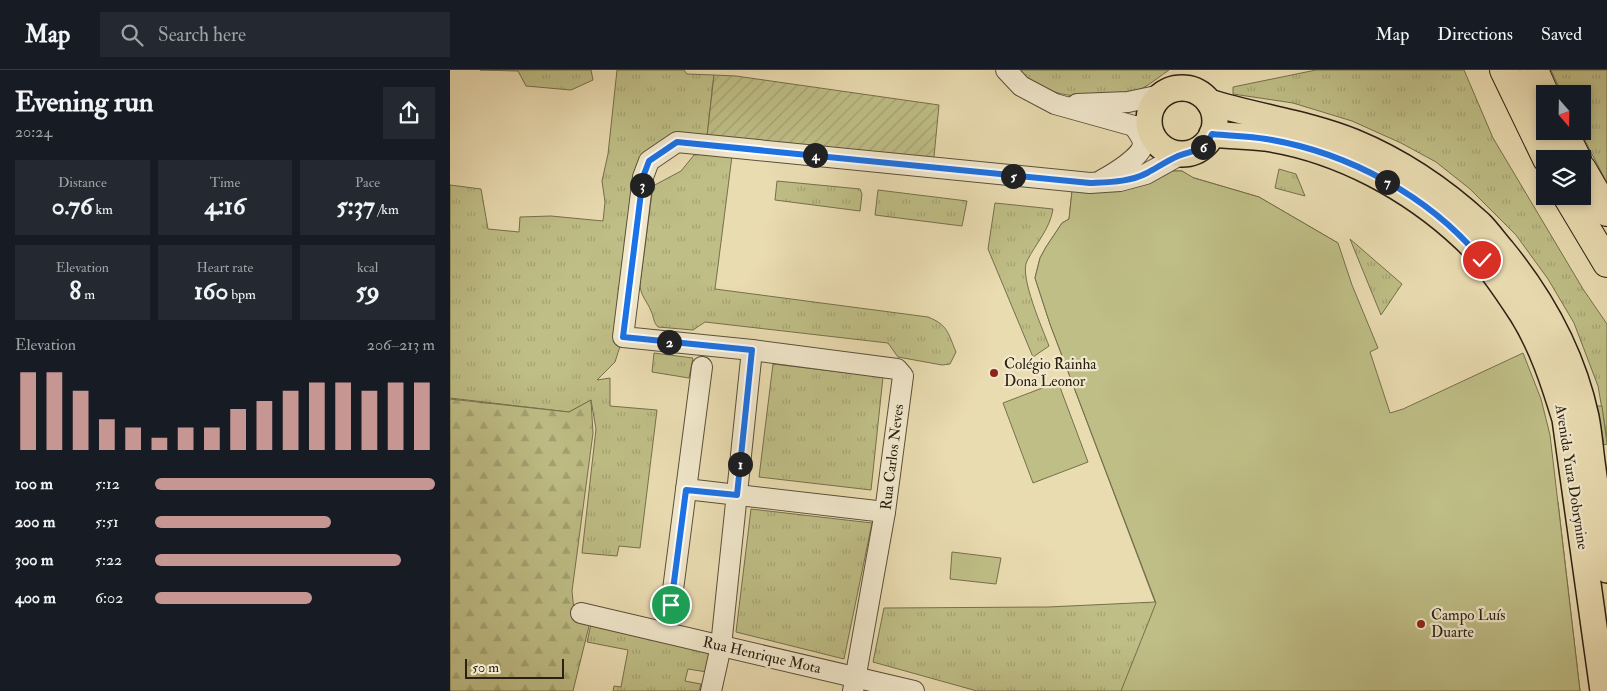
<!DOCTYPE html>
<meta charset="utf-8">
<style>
:root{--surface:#171b24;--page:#242831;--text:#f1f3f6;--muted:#9ea1a6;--line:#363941;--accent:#c59692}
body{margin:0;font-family:"IM FELL Double Pica",serif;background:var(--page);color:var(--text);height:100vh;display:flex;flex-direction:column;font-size:19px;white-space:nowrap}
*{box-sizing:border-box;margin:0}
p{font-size:16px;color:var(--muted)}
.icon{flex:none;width:28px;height:28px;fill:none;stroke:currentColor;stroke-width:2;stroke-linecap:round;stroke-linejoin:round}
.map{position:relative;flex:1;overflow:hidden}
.drawer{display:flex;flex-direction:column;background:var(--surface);width:450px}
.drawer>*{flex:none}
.needle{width:32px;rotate:160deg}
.tools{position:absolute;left:1086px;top:15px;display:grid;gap:10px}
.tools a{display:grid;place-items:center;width:55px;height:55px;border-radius:0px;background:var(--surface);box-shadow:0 2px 8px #0003;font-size:25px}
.scale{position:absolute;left:15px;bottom:12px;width:99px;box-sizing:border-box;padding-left:5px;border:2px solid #2b2113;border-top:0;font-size:14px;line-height:18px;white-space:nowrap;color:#2b2113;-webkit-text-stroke:4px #f1e8cc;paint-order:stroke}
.pin{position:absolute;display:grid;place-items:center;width:42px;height:42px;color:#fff;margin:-21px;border:2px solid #fff;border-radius:50%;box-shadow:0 1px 5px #0007}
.km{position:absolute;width:25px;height:25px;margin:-12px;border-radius:50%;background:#222;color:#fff;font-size:14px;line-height:25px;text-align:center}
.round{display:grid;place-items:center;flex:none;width:52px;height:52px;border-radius:0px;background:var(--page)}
.overview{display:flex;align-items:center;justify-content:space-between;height:85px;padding:0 15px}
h1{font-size:28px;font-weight:800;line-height:38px}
.metrics{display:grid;grid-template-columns:repeat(3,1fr);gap:8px;height:85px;padding:5px 15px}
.metrics div{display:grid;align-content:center;border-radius:0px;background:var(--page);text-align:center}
.metrics b{font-size:25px;font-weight:800}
.metrics small{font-size:14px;font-weight:400}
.metrics p{font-size:14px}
.chart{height:140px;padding:10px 15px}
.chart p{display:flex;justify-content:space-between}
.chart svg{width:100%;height:90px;margin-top:5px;stroke:var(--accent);stroke-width:6}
ul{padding:0 15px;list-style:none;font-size:16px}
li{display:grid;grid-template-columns:80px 60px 1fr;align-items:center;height:38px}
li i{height:12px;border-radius:6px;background:var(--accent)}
header{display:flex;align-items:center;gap:30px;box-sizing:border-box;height:70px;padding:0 25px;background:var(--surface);border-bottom:1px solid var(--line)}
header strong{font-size:24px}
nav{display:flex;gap:28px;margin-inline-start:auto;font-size:18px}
.search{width:350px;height:45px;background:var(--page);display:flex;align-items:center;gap:12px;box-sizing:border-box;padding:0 18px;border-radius:0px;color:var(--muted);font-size:19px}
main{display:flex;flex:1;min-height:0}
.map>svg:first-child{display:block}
.grass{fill:url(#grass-tufts);stroke:#75704c}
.forest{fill:url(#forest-firs);stroke:#75704c}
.garden{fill:url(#garden-furrows);stroke:#75704c}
.pitch{fill:#bfbe86;stroke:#75704c}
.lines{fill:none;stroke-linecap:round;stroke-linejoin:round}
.minor-casing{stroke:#5b503a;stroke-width:22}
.major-casing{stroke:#2b2113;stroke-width:28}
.highway-casing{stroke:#2b2113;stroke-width:30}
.minor{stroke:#f1e8cc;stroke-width:20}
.major{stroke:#eadcb1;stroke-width:25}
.highway{stroke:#eadcb1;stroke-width:28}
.route-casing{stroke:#fff;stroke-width:10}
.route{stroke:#1a73e8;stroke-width:6}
.poi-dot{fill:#8f2418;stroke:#f1e8cc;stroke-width:2}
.labels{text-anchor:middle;stroke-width:4.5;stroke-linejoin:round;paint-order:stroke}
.poi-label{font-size:15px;fill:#2b2113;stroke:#f1e8cc;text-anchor:start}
.street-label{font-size:15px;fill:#2b2113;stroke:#f1e8cc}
</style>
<header>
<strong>Map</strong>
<div class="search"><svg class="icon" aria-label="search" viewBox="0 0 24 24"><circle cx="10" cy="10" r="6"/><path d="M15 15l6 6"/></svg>Search here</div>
<nav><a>Map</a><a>Directions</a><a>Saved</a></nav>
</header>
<main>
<section class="drawer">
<div class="overview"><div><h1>Evening run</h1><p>20:24</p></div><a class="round"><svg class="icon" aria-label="share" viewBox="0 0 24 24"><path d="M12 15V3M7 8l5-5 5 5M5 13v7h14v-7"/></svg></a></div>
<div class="metrics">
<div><p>Distance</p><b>0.76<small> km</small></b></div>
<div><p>Time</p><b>4:16</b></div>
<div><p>Pace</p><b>5:37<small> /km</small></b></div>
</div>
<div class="metrics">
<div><p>Elevation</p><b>8<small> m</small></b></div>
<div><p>Heart rate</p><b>160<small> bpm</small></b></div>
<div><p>kcal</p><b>59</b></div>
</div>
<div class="chart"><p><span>Elevation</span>206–213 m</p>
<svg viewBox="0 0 160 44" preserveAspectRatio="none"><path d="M5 44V6M15 44V6M25 44V15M35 44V29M45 44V33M55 44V38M65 44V33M75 44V33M85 44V24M95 44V20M105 44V15M115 44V11M125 44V11M135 44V15M145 44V11M155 44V11"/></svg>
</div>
<ul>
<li><b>100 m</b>5:12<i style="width:100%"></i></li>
<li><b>200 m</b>5:51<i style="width:63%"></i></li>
<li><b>300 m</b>5:22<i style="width:88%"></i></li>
<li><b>400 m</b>6:02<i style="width:56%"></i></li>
</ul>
</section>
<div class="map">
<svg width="1157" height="621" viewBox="0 0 1157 621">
<defs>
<pattern id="grass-tufts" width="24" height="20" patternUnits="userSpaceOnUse" patternTransform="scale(1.25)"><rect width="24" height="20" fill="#bfbe86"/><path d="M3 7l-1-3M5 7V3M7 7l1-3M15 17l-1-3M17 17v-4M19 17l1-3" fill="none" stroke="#a4a373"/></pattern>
<pattern id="forest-firs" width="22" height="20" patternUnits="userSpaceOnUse" patternTransform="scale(1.25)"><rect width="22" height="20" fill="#bfbe86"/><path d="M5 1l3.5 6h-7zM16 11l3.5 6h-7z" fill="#a4a373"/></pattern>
<pattern id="garden-furrows" width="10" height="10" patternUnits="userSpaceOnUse" patternTransform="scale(1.25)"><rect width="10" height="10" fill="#bfbe86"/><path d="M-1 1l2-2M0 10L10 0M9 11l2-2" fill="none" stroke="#a4a373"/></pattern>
</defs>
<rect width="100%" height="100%" fill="#eadcb1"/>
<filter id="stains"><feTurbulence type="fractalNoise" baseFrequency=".004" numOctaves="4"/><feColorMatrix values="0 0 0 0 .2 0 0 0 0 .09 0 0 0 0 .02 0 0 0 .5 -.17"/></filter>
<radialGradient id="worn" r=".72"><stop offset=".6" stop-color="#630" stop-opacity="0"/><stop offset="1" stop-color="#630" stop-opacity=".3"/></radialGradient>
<g class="grass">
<path d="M 30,0 L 141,0 L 143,10 L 121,20 L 76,16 L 68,1 Z"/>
<path d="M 167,0 L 234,0 L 237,4 L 264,5 L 256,75 L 199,91 L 173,267 L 165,292 L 147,310 L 160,308 L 160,336 L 207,340 L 190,478 L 169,476 L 167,486 L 132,483 L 146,359 L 141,330 L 119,342 L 0,328 L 0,115 L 31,119 L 38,159 L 69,162 L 70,147 L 101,146 L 153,151 L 155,132 L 152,111 L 158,84 Z"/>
<path d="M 568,0 L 719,0 C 710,6 702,13 693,18 C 682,24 671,25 659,26 C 626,29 592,25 568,0 Z"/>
<path d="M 866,0 L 1014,0 L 1043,68 L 1133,219 L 1157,254 L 1157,368 L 1148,316 L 1124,253 L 1098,209 L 1066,165 L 1020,119 L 986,92 L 951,73 L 902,51 L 843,33 L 783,24 L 783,17 Z"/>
<path d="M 1101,0 L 1157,0 L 1157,113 L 1130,61 L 1132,61 L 1132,24 L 1112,24 Z"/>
<path d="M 257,84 L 282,86 L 265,219 L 478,247 C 498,255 498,263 506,282 L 500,294 L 492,295 L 448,287 L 438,273 L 255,252 L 243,260 L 208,257 C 203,252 204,247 201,241 C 197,231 190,225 190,214 L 203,116 L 231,101 L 244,85 Z"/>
<path d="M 829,99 L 846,104 L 855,126 L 825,118 Z"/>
<path d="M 722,101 L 732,101 L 741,107 L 809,127 L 888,173 L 800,158 L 1016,465 L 1108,432 L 1130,621 L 527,621 L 423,592 L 434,538 L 598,537 L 705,532 L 600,254 L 585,208 L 590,188 L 596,177 L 612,153 L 619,149 L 622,121 C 651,118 699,118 722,101 Z"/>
<path d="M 327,111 L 410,119 L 412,124 L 410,141 L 325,130 Z"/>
<path d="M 428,120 L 517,131 L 512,156 L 425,145 Z"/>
<path d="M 545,133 L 603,139 C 600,159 586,173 577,191 C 569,206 593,260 599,276 L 583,287 L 538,179 Z"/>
<path d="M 900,169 L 952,214 L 931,245 Z"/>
<path d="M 204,283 L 243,288 L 239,308 L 202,302 Z"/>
<path d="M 323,294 L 433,307 L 421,420 L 309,407 Z"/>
<path d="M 301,439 L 422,453 L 394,589 L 286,562 Z"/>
<path d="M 141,554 L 260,582 L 257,602 L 238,599 L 235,611 L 251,614 L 249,621 L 163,621 L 164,616 L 171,617 L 178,580 L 137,572 Z"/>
</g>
<path class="forest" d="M 0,329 L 119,342 L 141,330 L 143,363 L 122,521 L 124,541 L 139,556 L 123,621 L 0,621 Z"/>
<path class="garden" d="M 264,5 L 286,6 L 489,35 L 483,97 L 256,75 Z"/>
<g class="pitch">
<path d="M 722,101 L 732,101 L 744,108 L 809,127 L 888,173 L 902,215 L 928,278 L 920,282 L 940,343 L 953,339 L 1073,283 L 1091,329 L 1100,365 L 1130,621 L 671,621 L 706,533 L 600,254 L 585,208 L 590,188 L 596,177 L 612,153 L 619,149 L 622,121 C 651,118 699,118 722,101 Z"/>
<path d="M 608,312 L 638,392 L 583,413 L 553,333 Z"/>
<path d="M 1147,336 L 1152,336 L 1157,374 L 1154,375 Z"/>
<path d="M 502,482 L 551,488 L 546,514 L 500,509 Z"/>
</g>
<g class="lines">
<defs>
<g id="minor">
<path d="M 556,0 L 571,16 L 605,34 L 684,56 L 699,56"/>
<path d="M 627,34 L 678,32 L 711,25"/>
<path d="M 652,110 C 663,104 692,87 693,74 C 693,68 687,61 684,56"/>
<path d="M 236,419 L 435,442"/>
<path d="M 221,535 L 252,297"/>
<path d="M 131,543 L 464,621"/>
<path d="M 261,621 L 271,576 L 302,280"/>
<path d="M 403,621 L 435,442 L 453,306 L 447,299 L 302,280 L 173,267 L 193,107 L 199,91 L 227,72 L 640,113 L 670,111 L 696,104 L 730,85"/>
</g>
<g id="major">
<circle cx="732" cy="51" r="33"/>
<path d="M 759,32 C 807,47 857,53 904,72 C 950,91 993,120 1030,154 C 1038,162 1045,172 1052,180 C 1092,229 1123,286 1136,347 C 1139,362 1140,377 1142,392 C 1147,428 1152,464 1157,500"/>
<path d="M 762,64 C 780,66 798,66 815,68 C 889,79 961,118 1015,169 C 1035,188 1057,221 1072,244 C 1092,276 1104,313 1115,349 L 1153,621"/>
</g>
<g id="highway">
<path d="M 1054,0 L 1097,89"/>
<path d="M 1084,0 L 1095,25"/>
<path d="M 1113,61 L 1127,89"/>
<path d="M 1132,99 L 1157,142"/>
<path d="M 1117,126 L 1157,193"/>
</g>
</defs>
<use href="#minor" class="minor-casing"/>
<use href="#major" class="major-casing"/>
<use href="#highway" class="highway-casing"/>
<use href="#minor" class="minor"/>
<use href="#major" class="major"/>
<use href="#highway" class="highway"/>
</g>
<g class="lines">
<defs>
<path id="route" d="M 221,535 L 236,420 L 287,425 L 302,280 L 173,267 L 193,107 L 199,91 L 227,72 L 640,113 C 660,112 680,112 697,103 C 708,97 717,91 728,86 C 744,79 752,84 762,64 C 780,66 798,66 816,69 C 897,82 980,126 1032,190"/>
</defs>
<use href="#route" class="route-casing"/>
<use href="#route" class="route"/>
</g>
<g class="poi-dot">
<circle cx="544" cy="303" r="5"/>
<circle cx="971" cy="554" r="5"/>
</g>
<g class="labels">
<g class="poi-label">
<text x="554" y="299">Colégio Rainha<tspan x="554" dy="17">Dona Leonor</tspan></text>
<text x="981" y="550">Campo Luís<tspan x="981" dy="17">Duarte</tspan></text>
</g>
<g class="street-label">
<text transform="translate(442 387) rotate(-83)" y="5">Rua Carlos Neves</text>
<text transform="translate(1122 407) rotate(81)" y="5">Avenida Yura Dobrynine</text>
<text transform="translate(312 585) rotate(13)" y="5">Rua Henrique Mota</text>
</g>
</g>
<rect width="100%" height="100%" filter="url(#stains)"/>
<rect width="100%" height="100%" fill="url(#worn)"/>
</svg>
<div class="tools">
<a><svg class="needle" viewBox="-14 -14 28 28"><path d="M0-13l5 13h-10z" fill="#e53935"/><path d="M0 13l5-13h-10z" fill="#9ea1a6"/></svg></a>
<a><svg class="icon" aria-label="layers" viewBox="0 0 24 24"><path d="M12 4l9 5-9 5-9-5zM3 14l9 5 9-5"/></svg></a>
</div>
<div class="scale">50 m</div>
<div class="pin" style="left:221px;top:535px;background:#1e9e55"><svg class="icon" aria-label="arrive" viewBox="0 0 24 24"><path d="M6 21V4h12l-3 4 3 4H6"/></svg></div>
<div class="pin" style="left:1032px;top:190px;background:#d93025"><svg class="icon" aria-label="check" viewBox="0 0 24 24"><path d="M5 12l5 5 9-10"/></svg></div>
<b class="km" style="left:290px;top:394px">1</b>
<b class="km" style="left:219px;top:272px">2</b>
<b class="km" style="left:192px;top:115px">3</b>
<b class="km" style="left:365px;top:85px">4</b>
<b class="km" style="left:563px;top:106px">5</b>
<b class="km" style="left:753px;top:77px">6</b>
<b class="km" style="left:937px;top:112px">7</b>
</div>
</main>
